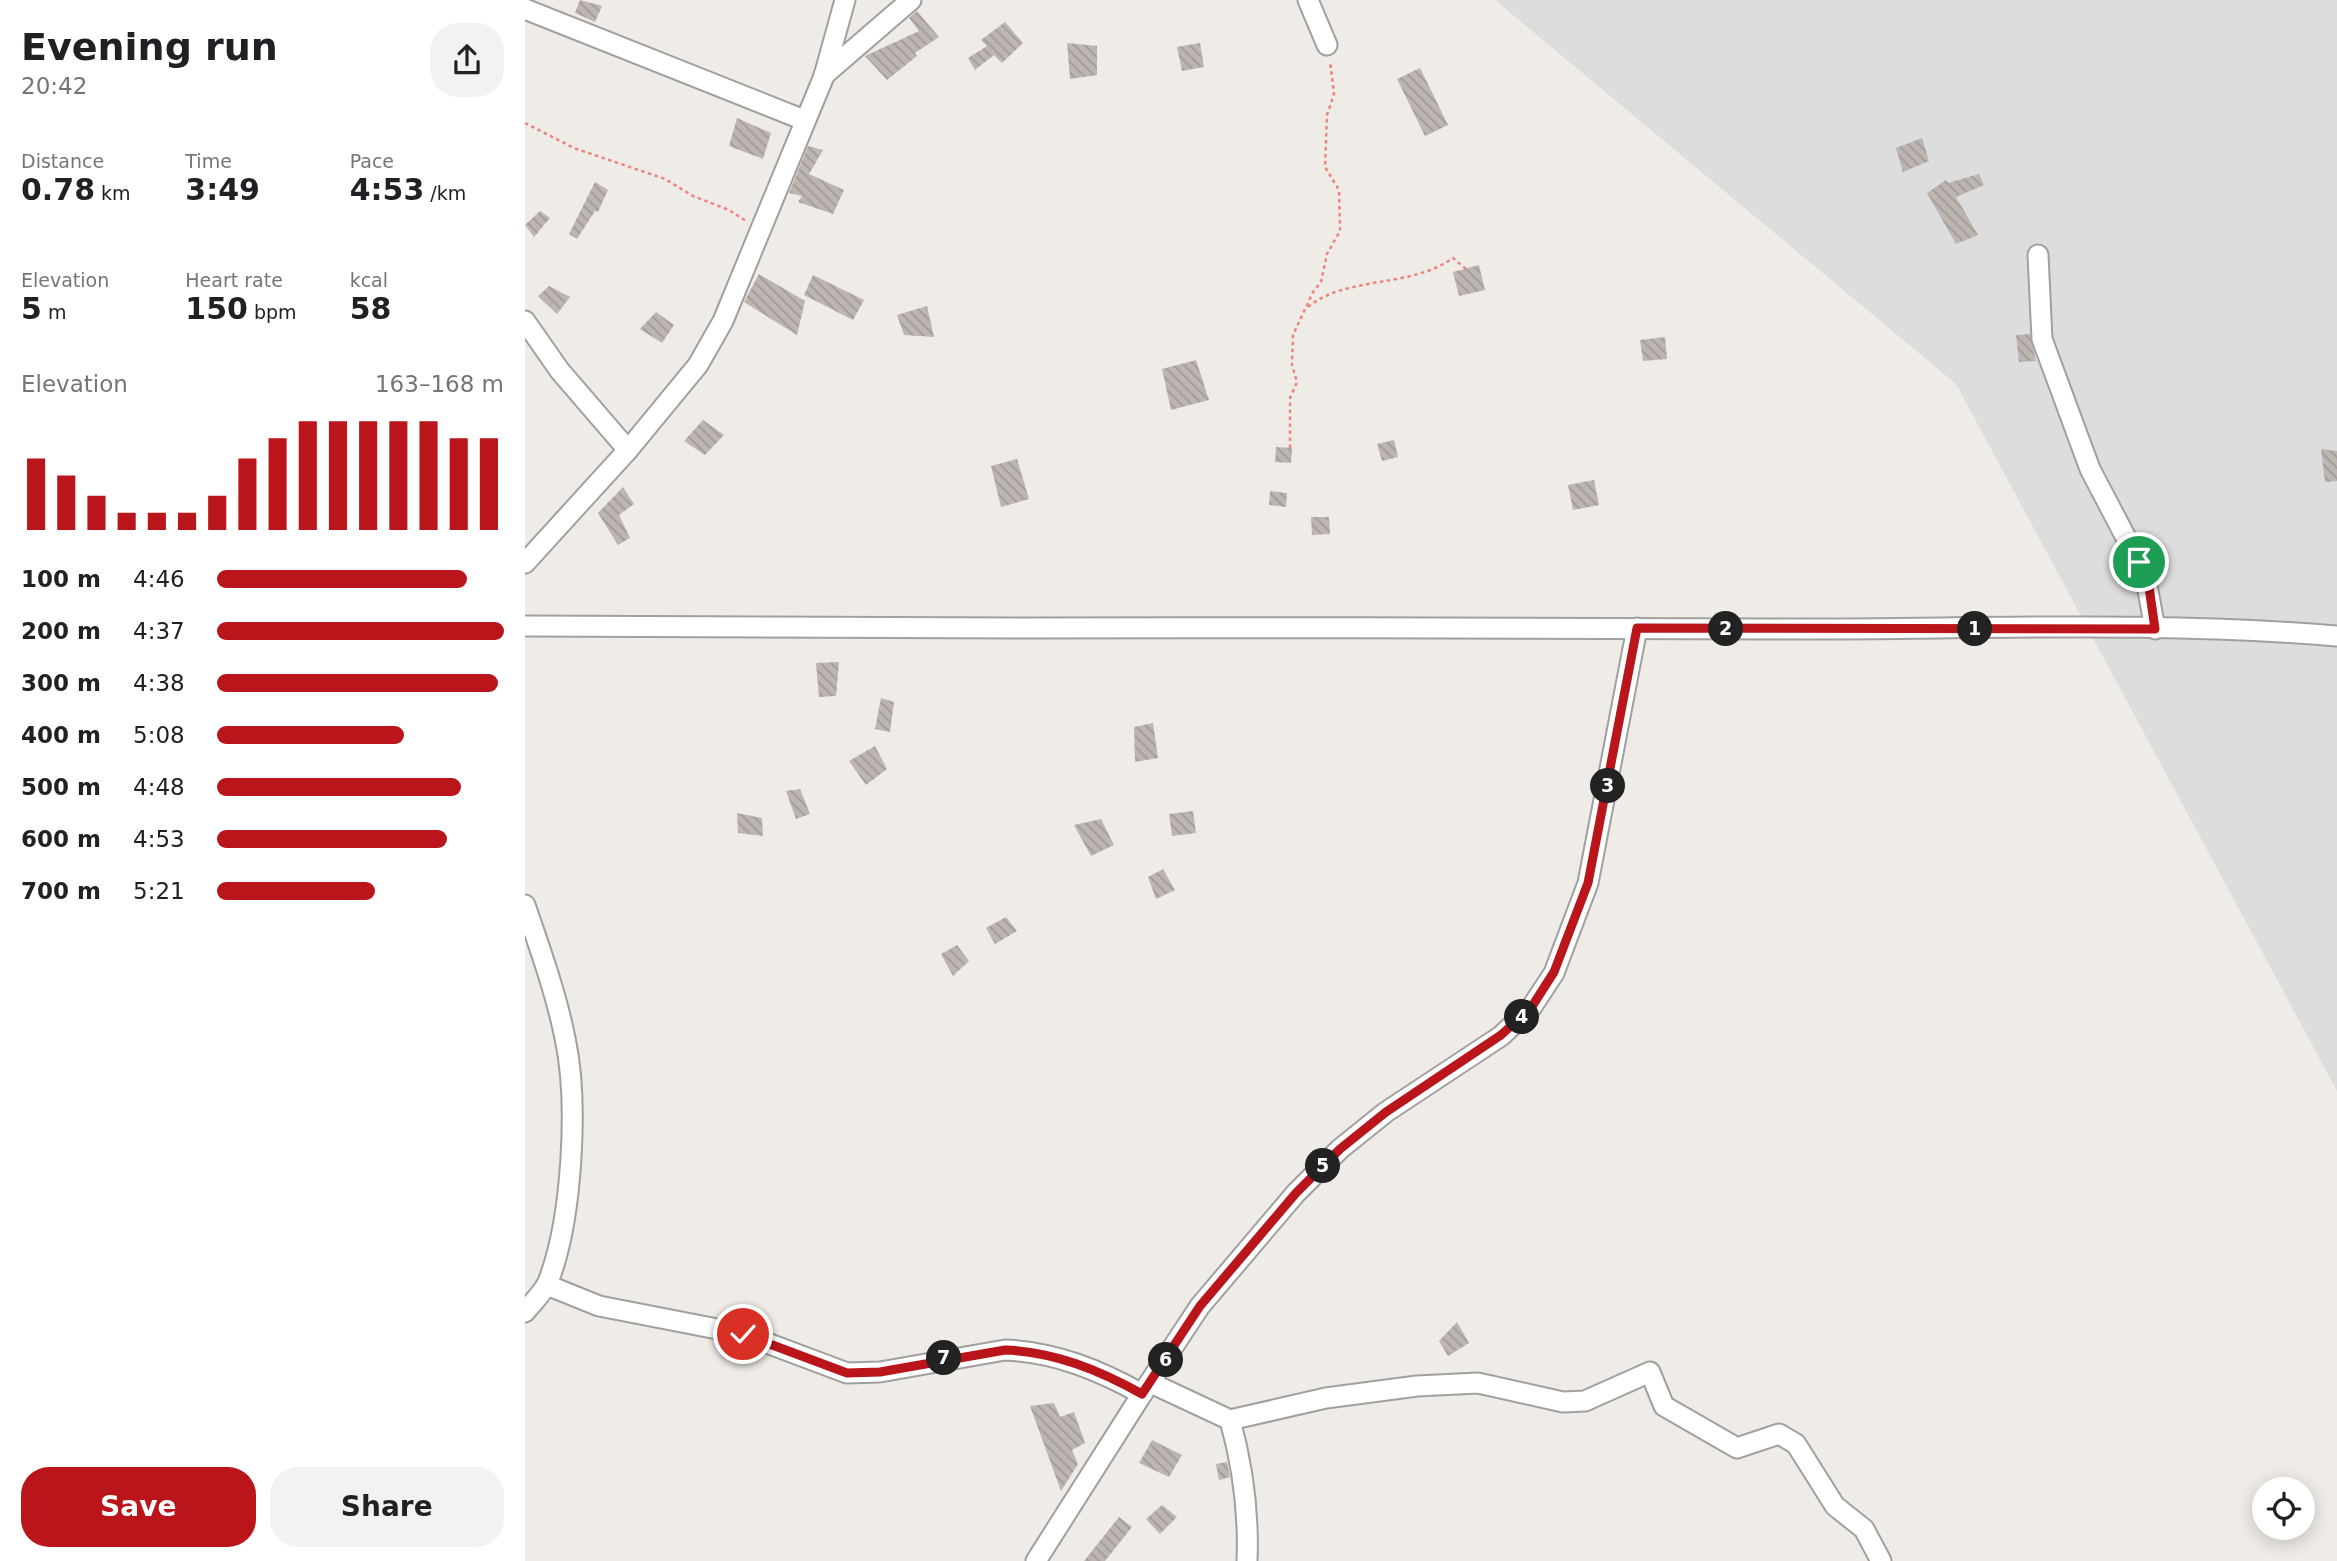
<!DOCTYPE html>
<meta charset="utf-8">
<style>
:root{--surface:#fff;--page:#f2f2f2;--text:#202124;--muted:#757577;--accent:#ba151a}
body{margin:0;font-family:"DejaVu Sans",sans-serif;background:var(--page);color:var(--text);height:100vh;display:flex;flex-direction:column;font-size:26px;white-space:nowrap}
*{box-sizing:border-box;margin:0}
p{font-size:23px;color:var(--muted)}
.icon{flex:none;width:38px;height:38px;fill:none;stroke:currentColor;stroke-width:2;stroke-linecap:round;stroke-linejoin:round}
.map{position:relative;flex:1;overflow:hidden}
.sheet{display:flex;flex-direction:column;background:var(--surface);width:525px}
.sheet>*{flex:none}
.controls{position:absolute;left:1727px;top:1477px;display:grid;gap:14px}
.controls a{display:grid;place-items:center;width:63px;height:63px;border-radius:50%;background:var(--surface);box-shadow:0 4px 18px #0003;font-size:35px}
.pin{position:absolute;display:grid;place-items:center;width:60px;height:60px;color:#fff;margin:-30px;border:4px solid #fff;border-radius:50%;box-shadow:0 2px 7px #0007}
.km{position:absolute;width:35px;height:35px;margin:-18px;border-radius:50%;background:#222;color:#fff;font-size:19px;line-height:35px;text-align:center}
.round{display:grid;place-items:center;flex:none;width:74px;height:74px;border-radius:28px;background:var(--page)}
.head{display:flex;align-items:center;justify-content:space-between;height:119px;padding:0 21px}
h1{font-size:38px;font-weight:800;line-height:52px}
.metrics{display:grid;grid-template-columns:repeat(3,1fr);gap:10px;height:119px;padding:7px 21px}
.metrics div{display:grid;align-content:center}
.metrics b{font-size:30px;font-weight:800}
.metrics small{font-size:19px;font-weight:400}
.metrics p{font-size:19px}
.chart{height:196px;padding:14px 21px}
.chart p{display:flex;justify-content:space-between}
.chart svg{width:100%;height:126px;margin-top:7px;stroke:var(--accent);stroke-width:6}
.cta{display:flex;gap:14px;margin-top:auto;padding:14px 21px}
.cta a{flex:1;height:80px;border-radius:28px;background:var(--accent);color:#fff;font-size:28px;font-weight:800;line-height:80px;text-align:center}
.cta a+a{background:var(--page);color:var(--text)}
ul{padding:0 21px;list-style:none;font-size:23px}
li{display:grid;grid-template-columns:112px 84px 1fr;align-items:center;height:52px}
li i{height:18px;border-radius:9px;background:var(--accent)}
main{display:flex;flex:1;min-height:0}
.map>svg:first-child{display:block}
.residential{fill:#ddd}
.building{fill:url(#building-back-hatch)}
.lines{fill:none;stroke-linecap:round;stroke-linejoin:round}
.street-casing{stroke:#a0a0a0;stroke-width:23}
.path{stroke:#ec847b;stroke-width:2.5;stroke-dasharray:3.5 3.5;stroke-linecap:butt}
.street{stroke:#fff;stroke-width:19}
.route-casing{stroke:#fff;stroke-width:14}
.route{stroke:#ba151a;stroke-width:9}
</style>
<main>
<section class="sheet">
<div class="head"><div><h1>Evening run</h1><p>20:42</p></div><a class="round"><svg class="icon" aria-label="share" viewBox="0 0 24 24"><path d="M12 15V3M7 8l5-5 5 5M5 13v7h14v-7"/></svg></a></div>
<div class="metrics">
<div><p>Distance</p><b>0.78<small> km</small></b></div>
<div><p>Time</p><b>3:49</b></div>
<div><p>Pace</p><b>4:53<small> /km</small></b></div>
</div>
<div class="metrics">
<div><p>Elevation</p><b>5<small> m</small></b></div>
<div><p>Heart rate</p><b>150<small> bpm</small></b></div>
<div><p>kcal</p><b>58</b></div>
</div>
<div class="chart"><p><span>Elevation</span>163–168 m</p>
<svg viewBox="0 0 160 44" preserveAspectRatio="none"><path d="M5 44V19M15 44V25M25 44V32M35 44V38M45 44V38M55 44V38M65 44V32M75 44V19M85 44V12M95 44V6M105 44V6M115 44V6M125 44V6M135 44V6M145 44V12M155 44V12"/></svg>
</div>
<ul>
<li><b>100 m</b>4:46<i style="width:87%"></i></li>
<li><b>200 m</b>4:37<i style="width:100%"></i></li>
<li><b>300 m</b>4:38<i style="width:98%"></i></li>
<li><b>400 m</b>5:08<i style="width:65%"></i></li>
<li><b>500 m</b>4:48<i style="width:85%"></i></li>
<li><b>600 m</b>4:53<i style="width:80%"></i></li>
<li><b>700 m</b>5:21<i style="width:55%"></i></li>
</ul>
<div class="cta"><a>Save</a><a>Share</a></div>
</section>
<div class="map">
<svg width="1812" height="1561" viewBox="0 0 1812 1561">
<defs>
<pattern id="building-back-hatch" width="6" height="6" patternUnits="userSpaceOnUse" patternTransform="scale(1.75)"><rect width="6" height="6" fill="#bcb5b0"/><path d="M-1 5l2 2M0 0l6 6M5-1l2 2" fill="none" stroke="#a19b97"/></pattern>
</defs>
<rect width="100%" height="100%" fill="#efece7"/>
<path class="residential" d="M 970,0 L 1812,0 L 1812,1091 L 1431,384 Z"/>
<g class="building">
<path d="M 55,0 L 77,6 L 70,22 L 50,13 Z"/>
<path d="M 392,11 L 414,37 L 390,53 L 392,56 L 362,80 L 340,56 L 394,31 L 384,18 Z"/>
<path d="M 480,22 L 498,43 L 477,63 L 469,55 L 450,70 L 443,58 L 462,46 L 456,40 Z"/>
<path d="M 542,43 L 572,46 L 572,75 L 545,79 Z"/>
<path d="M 675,43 L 679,67 L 657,71 L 652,47 Z"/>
<path d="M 895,68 L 923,125 L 900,136 L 872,79 Z"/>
<path d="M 212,118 L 246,133 L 238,159 L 204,146 Z"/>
<path d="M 1397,138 L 1404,161 L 1378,172 L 1371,148 Z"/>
<path d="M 283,146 L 298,150 L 284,174 L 319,190 L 308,214 L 273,202 L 277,196 L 264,193 Z"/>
<path d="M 1454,174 L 1459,185 L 1431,197 L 1453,235 L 1431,244 L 1402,193 L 1421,180 L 1423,183 Z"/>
<path d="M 70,182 L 83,190 L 73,212 L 70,211 L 52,239 L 44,234 Z"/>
<path d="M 15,211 L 25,218 L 9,237 L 0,225 Z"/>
<path d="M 954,265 L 960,290 L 934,296 L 928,272 Z"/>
<path d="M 234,274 L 280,301 L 272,335 L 219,302 Z"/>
<path d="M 288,275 L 339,300 L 328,320 L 279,295 Z"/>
<path d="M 24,286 L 45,297 L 32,314 L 13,296 Z"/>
<path d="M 402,306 L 409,337 L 379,335 L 372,315 Z"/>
<path d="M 131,312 L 149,325 L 137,343 L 115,329 Z"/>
<path d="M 1505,334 L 1511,361 L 1494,362 L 1491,335 Z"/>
<path d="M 1140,337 L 1142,359 L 1118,361 L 1115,340 Z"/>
<path d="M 671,360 L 684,400 L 646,410 L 637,369 Z"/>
<path d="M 178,420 L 199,435 L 180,455 L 159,441 Z"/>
<path d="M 869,440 L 873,457 L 857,461 L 852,444 Z"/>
<path d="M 751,447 L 767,448 L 766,463 L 750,462 Z"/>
<path d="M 1796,449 L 1812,451 L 1812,481 L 1800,482 Z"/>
<path d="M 492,459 L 504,499 L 476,507 L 466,466 Z"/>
<path d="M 1069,480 L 1074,505 L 1048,510 L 1043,485 Z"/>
<path d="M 98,487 L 109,504 L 94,515 L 105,538 L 93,545 L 73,513 Z"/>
<path d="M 745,491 L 762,493 L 761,507 L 744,505 Z"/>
<path d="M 786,517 L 804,517 L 805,534 L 787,535 Z"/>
<path d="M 314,662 L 311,696 L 294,697 L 291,663 Z"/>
<path d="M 356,698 L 369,702 L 365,732 L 350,729 Z"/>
<path d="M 628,723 L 633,758 L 610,762 L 609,727 Z"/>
<path d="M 350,746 L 362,769 L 341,785 L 324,761 Z"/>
<path d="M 275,789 L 285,814 L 271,819 L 261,791 Z"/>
<path d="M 668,811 L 671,833 L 647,836 L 644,814 Z"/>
<path d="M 212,813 L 237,818 L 238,836 L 213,833 Z"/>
<path d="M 576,819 L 589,845 L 566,856 L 549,825 Z"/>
<path d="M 638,869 L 650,890 L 631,899 L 623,877 Z"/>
<path d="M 481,917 L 492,931 L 470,944 L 461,928 Z"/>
<path d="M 432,945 L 444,961 L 428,976 L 416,954 Z"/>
<path d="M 932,1322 L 944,1343 L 923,1356 L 914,1341 Z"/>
<path d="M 529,1403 L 535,1417 L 549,1412 L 560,1443 L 547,1450 L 553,1464 L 536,1491 L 505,1406 Z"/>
<path d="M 627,1440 L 657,1455 L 644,1477 L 614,1463 Z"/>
<path d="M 702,1462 L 705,1477 L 694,1480 L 691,1464 Z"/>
<path d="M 637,1505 L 652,1517 L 635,1534 L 621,1519 Z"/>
<path d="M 594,1517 L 607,1527 L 580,1561 L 559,1561 Z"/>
</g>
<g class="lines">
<defs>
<g id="street">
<path d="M 783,0 L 802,45"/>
<path d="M 0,9 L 279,120"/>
<path d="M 299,75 L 386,0"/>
<path d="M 1513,255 L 1517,339 L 1565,469 L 1620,574 L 1630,629"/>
<path d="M 0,321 L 35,371 L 103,450"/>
<path d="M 0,563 L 103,450 L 173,365 L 198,321 L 299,76 L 320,0"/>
<path d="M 0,626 C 416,630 832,626 1248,629 C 1436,630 1625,620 1812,636"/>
<path d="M 0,905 C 15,949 31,993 40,1038 C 54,1103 47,1221 23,1282 C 18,1293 7,1303 0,1312"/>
<path d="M 22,1285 L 74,1306 L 218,1334 L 322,1373 L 355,1372 L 480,1350 C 530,1352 574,1370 617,1394 L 675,1306 L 771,1193 L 815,1149 L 861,1112 L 976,1036 L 1006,1008 L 1029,973 L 1063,883 L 1112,628"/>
<path d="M 626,1383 L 705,1420 L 801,1398 L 892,1386 L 953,1383 L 1038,1402 L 1060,1401 L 1125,1372 L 1139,1406 L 1212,1448 L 1254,1434 L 1271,1444 L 1310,1506 L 1339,1529 L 1356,1561"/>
<path d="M 705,1420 C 718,1467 724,1513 722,1561"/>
<path d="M 511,1561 L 617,1394"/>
</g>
</defs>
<use href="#street" class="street-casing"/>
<g class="path">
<path d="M 0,123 L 49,148 L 140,179 L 168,196 L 204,210 L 221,221"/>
<path d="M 783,307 C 822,275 884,289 928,258 L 941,269"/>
<path d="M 765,448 L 765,398 L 772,382 L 767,365 L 768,335 L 788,292 L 796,282 L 802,254 L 815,231 L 814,190 L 800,167 L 802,115 L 809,94 L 805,61"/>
</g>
<use href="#street" class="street"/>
</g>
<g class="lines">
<defs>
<path id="route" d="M 218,1334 L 322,1373 L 355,1372 L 480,1350 C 530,1352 574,1370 617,1394 L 675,1306 L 771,1193 L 815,1149 L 861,1112 L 976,1035 L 1006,1008 L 1029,972 L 1063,883 L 1112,628 L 1630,629 L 1624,587 L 1614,562"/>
</defs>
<use href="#route" class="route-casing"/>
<use href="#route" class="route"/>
</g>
</svg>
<div class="controls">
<a><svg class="icon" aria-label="locate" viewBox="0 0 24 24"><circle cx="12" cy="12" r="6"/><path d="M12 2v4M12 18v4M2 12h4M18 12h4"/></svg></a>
</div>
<div class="pin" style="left:1614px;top:562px;background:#1e9e55"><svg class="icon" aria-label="arrive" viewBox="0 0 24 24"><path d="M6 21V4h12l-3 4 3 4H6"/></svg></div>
<div class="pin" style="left:218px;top:1334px;background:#d93025"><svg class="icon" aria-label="check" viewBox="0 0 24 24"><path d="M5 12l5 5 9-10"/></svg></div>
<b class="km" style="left:1450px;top:629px">1</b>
<b class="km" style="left:1201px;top:629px">2</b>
<b class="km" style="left:1083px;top:786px">3</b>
<b class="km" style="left:997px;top:1017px">4</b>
<b class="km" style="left:798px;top:1166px">5</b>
<b class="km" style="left:641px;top:1360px">6</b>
<b class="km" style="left:419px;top:1358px">7</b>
</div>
</main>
